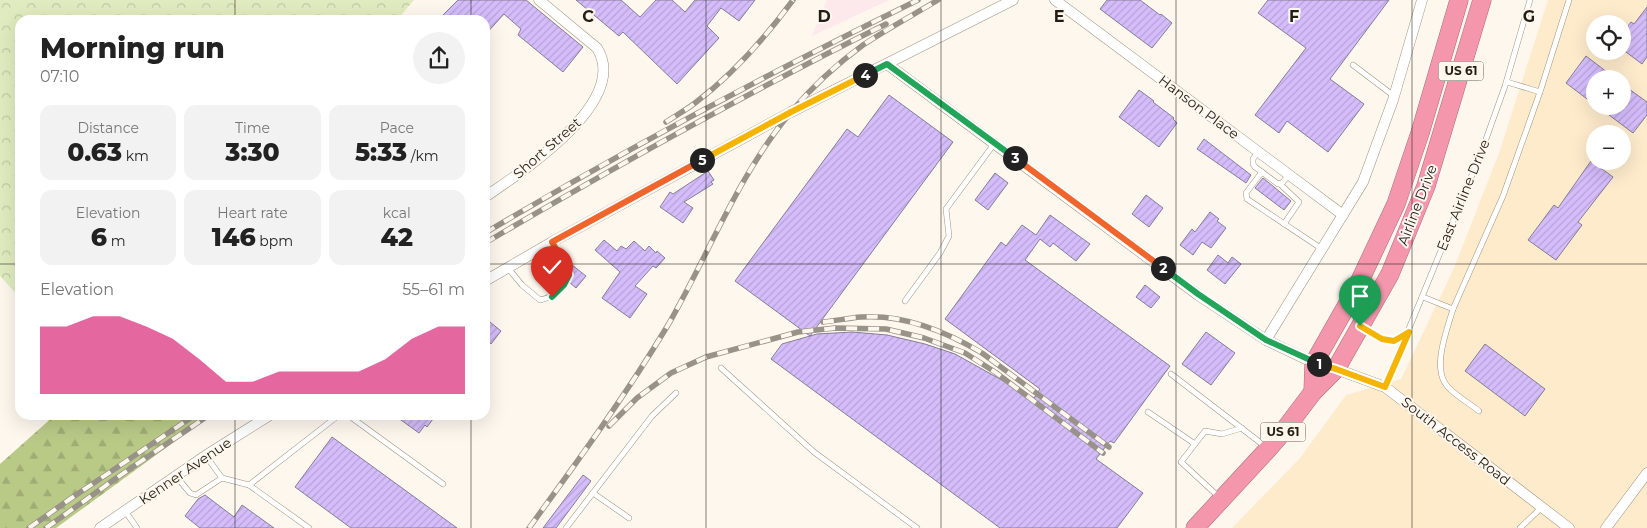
<!DOCTYPE html>
<meta charset="utf-8">
<style>
:root{--surface:#fff;--page:#f2f2f2;--text:#222;--muted:#767676;--accent:#db2777}
body{margin:0;font-family:Montserrat,sans-serif;background:var(--page);color:var(--text);height:100vh;display:flex;flex-direction:column;font-size:19px;white-space:nowrap}
*{box-sizing:border-box;margin:0}
p{font-size:16px;color:var(--muted)}
.icon{flex:none;width:28px;height:28px;fill:none;stroke:currentColor;stroke-width:2;stroke-linecap:round;stroke-linejoin:round}
.map{position:relative;flex:1;overflow:hidden}
.drawer{position:absolute;left:15px;top:15px;width:475px;height:405px;display:flex;flex-direction:column;background:var(--surface);border-radius:15px;box-shadow:0 5px 20px #0002}
.drawer>*{flex:none}
.fabs{position:absolute;left:1586px;top:15px;display:grid;gap:10px}
.fabs a{display:grid;place-items:center;width:45px;height:45px;border-radius:50%;background:var(--surface);box-shadow:0 5px 20px #0002;font-size:25px}
.pin{position:absolute;display:grid;place-items:center;width:42px;height:42px;color:#fff;margin:-51px -21px;border-radius:50% 50% 50% 0;rotate:-45deg;box-shadow:0 0 5px #0007}
.pin .icon{rotate:45deg}
.km{position:absolute;width:25px;height:25px;margin:-12px;border-radius:50%;background:#222;color:#fff;font-size:14px;line-height:25px;text-align:center}
.round{display:grid;place-items:center;flex:none;width:52px;height:52px;border-radius:26px;background:var(--page)}
.overview{display:flex;align-items:center;justify-content:space-between;height:85px;padding:0 25px}
h1{font-size:28px;font-weight:800;line-height:38px}
.metrics{display:grid;grid-template-columns:repeat(3,1fr);gap:8px;height:85px;padding:5px 25px}
.metrics div{display:grid;align-content:center;border-radius:12px;background:var(--page);text-align:center}
.metrics b{font-size:25px;font-weight:800}
.metrics small{font-size:14px;font-weight:400}
.metrics p{font-size:14px}
.chart{height:140px;padding:10px 25px}
.chart p{display:flex;justify-content:space-between}
.chart svg{width:100%;height:90px;margin-top:5px;fill:var(--accent);opacity:.7}
.map>svg:first-child{display:block}
.industrial{fill:#fde8ec}
.built{fill:#feebcc;fill-rule:evenodd}
.forest{fill:url(#forest-firs)}
.park{fill:url(#park-crowns)}
.building{fill:url(#building-hatch);stroke:#857d94}
.lines{fill:none;stroke-linecap:round;stroke-linejoin:round}
.lane-casing{stroke:#a1937d;stroke-width:6}
.street-casing{stroke:#a1937d;stroke-width:11}
.highway-casing{stroke:#ab6d78;stroke-width:19}
.lane{stroke:#fff;stroke-width:5}
.street{stroke:#fff;stroke-width:10}
.highway{stroke:#f497ad;stroke-width:18}
.rail-casing{stroke:#989289;stroke-width:5.5}
.rail{stroke:#fdf7ee;stroke-width:4;stroke-dasharray:11;stroke-linecap:butt}
.split-1-casing{stroke:#fff;stroke-width:10}
.split-2-casing{stroke:#fff;stroke-width:10}
.split-3-casing{stroke:#fff;stroke-width:10}
.split-4-casing{stroke:#fff;stroke-width:10}
.split-5-casing{stroke:#fff;stroke-width:10}
.split-6-casing{stroke:#fff;stroke-width:10}
.split-7-casing{stroke:#fff;stroke-width:10}
.split-1{stroke:#f5b400;stroke-width:6}
.split-2{stroke:#22a559;stroke-width:6}
.split-3{stroke:#f0652b;stroke-width:6}
.split-4{stroke:#22a559;stroke-width:6}
.split-5{stroke:#f5b400;stroke-width:6}
.split-6{stroke:#f0652b;stroke-width:6}
.split-7{stroke:#22a559;stroke-width:6}
.grid{fill:none;stroke:#231e15;stroke-width:1;stroke-opacity:0.55}
.labels{text-anchor:middle;stroke-width:4;stroke-linejoin:round;paint-order:stroke}
.shield{fill:#fdf7ee;stroke:#645f56;stroke-width:1}
.shield-label{font-size:12px;font-weight:bold;fill:#231e15}
.street-label{font-size:14px;fill:#231e15;stroke:#fdf7ee}
.grid-label{font-size:16px;text-anchor:middle;font-weight:bold;fill:#231e15;stroke:#fdf7ee;stroke-width:4;stroke-linejoin:round;paint-order:stroke}
</style>
<div class="map">
<svg width="1647" height="528" viewBox="0 0 1647 528">
<defs>
<pattern id="forest-firs" width="22" height="20" patternUnits="userSpaceOnUse" patternTransform="scale(1.25)"><rect width="22" height="20" fill="#b9ca87"/><path d="M5 1l3.5 6h-7zM16 11l3.5 6h-7z" fill="#9fad74"/></pattern>
<pattern id="park-crowns" width="20" height="18" patternUnits="userSpaceOnUse" patternTransform="scale(1.25)"><rect width="20" height="18" fill="#e0ecbf"/><path d="M2 6a3 3 0 1 1 6 0M12 15a3 3 0 1 1 6 0" fill="none" stroke="#c0caa3"/></pattern>
<pattern id="building-hatch" width="6" height="6" patternUnits="userSpaceOnUse" patternTransform="scale(1.25)"><rect width="6" height="6" fill="#d5bdfc"/><path d="M-1 1l2-2M0 6l6-6M5 7l2-2" fill="none" stroke="#b7a2d7"/></pattern>
</defs>
<rect width="100%" height="100%" fill="#fdf7ee"/>
<path class="industrial" d="M 827,0 L 889,0 L 812,36 Z"/>
<path class="built" d="M 1548,0 L 1647,0 L 1647,528 L 1232,528 L 1300,458 L 1346,395 L 1401,379 L 1454,268 L 1499,153 ZM 1595,24 L 1622,24 L 1622,51 L 1595,51 ZM 1595,79 L 1622,79 L 1622,106 L 1595,106 ZM 1595,134 L 1622,134 L 1622,161 L 1595,161 Z"/>
<path class="forest" d="M 55,415 L 211,415 L 56,528 L 0,528 L 0,464 Z"/>
<path class="park" d="M 0,0 L 414,0 L 397,20 L 20,20 L 20,298 L 0,276 Z"/>
<g class="building">
<path d="M 458,0 L 526,0 L 583,47 L 563,72 L 518,35 L 521,29 L 504,14 L 485,35 L 485,20 L 438,20 Z"/>
<path d="M 576,0 L 621,0 L 640,17 L 656,0 L 672,0 L 685,12 L 695,0 L 755,0 L 739,21 L 721,8 L 707,26 L 719,38 L 677,84 L 623,32 L 619,36 Z"/>
<path d="M 1107,0 L 1140,0 L 1160,15 L 1161,14 L 1172,23 L 1152,48 L 1100,9 Z"/>
<path d="M 1268,0 L 1389,0 L 1330,79 L 1364,104 L 1328,152 L 1287,121 L 1279,133 L 1255,115 L 1306,48 L 1258,13 Z"/>
<path d="M 1647,7 L 1647,57 L 1642,64 L 1622,49 L 1622,34 L 1631,22 L 1634,24 Z"/>
<path d="M 1586,56 L 1616,79 L 1595,79 L 1595,105 L 1566,83 Z"/>
<path d="M 1622,84 L 1647,102 L 1647,115 L 1633,133 L 1597,106 L 1622,106 Z"/>
<path d="M 1139,90 L 1154,101 L 1153,102 L 1174,118 L 1173,119 L 1177,123 L 1159,147 L 1119,117 Z"/>
<path d="M 889,95 L 953,142 L 810,336 L 817,334 L 852,332 L 887,335 L 925,344 L 955,354 L 1034,398 L 1040,389 L 945,319 L 1001,242 L 1006,246 L 1022,225 L 1036,235 L 1050,215 L 1090,244 L 1076,261 L 1053,243 L 1050,247 L 1040,239 L 1025,260 L 1170,366 L 1114,443 L 1110,441 L 1096,459 L 1143,493 L 1117,528 L 1000,528 L 771,359 L 782,344 L 810,336 L 735,281 L 847,129 L 858,137 Z"/>
<path d="M 1204,139 L 1251,175 L 1246,183 L 1197,149 Z"/>
<path d="M 1591,161 L 1613,177 L 1578,222 L 1582,225 L 1556,260 L 1528,240 L 1554,205 L 1558,208 Z"/>
<path d="M 708,171 L 714,180 L 711,182 L 713,184 L 684,202 L 693,208 L 683,223 L 660,207 L 670,192 L 673,194 Z"/>
<path d="M 995,173 L 1008,183 L 988,210 L 975,200 Z"/>
<path d="M 1263,178 L 1291,201 L 1284,210 L 1255,188 Z"/>
<path d="M 1146,195 L 1163,208 L 1149,227 L 1132,214 Z"/>
<path d="M 1210,212 L 1219,219 L 1217,221 L 1226,228 L 1211,248 L 1202,242 L 1193,255 L 1180,245 L 1192,229 L 1195,232 Z"/>
<path d="M 604,240 L 617,251 L 621,246 L 626,249 L 634,241 L 645,251 L 649,246 L 656,253 L 657,251 L 665,258 L 656,268 L 653,266 L 635,286 L 647,294 L 630,318 L 602,298 L 620,272 L 595,250 Z"/>
<path d="M 1218,255 L 1228,263 L 1232,257 L 1241,264 L 1225,284 L 1207,270 Z"/>
<path d="M 567,261 L 586,276 L 576,288 L 570,283 L 573,275 Z"/>
<path d="M 1145,285 L 1160,297 L 1151,308 L 1136,297 Z"/>
<path d="M 485,318 L 501,331 L 491,344 L 485,339 Z"/>
<path d="M 1206,332 L 1235,353 L 1211,385 L 1182,364 Z"/>
<path d="M 1485,344 L 1545,389 L 1525,416 L 1465,371 Z"/>
<path d="M 394,415 L 436,415 L 427,427 L 425,425 L 419,433 Z"/>
<path d="M 332,437 L 457,528 L 351,528 L 295,487 Z"/>
<path d="M 583,475 L 591,481 L 556,528 L 543,528 Z"/>
<path d="M 205,495 L 234,517 L 242,505 L 274,528 L 200,528 L 185,516 L 198,499 Z"/>
</g>
<g class="lines">
<defs>
<g id="lane">
<path d="M 1353,65 L 1394,96"/>
<path d="M 1540,92 L 1569,0"/>
<path d="M 1258,152 L 1253,159 L 1253,164 L 1255,167 L 1278,184 L 1282,183 L 1289,175"/>
<path d="M 1262,172 L 1246,193 L 1247,199 L 1322,249"/>
<path d="M 1280,184 L 1299,202 L 1284,224"/>
<path d="M 508,268 L 522,285 L 540,300 C 557,296 561,291 569,275 L 552,242"/>
<path d="M 1423,297 L 1453,309 L 1503,196 L 1540,92 L 1507,82"/>
<path d="M 905,301 L 940,253 L 949,236 L 946,209 L 994,144"/>
<path d="M 1453,309 C 1447,330 1431,369 1448,387 C 1456,396 1469,403 1479,411"/>
<path d="M 1362,328 L 1382,339 L 1394,341 L 1408,332"/>
<path d="M 721,368 L 814,452 L 917,528"/>
<path d="M 1171,374 L 1266,447"/>
<path d="M 1385,387 L 1481,153 L 1505,86 L 1530,0"/>
<path d="M 1148,412 L 1195,444"/>
<path d="M 348,415 L 443,484"/>
<path d="M 176,476 L 190,493 L 196,495 L 222,478 L 206,456"/>
<path d="M 222,478 L 249,485 L 339,415"/>
<path d="M 249,485 L 309,528"/>
<path d="M 593,493 L 629,518"/>
<path d="M 1219,497 L 1181,462 L 1205,431 L 1222,434 L 1242,428"/>
<path d="M 125,511 L 137,528"/>
<path d="M 566,528 L 652,416 L 676,393"/>
<path d="M 1520,528 L 1542,507"/>
</g>
<g id="street">
<path d="M 1055,0 L 1343,215"/>
<path d="M 887,64 L 1198,295 L 1266,340 L 1314,363 L 1336,369 L 1385,387 L 1569,528"/>
<path d="M 485,197 C 521,172 631,102 597,48 L 539,0"/>
<path d="M 485,281 L 552,242 L 791,112 L 1013,0"/>
<path d="M 1266,340 L 1363,182 L 1393,100 L 1422,0"/>
<path d="M 100,528 L 205,456 L 270,415"/>
<path d="M 1606,528 L 1647,473"/>
</g>
<g id="highway">
<path d="M 1313,392 L 1314,363 L 1356,289 L 1396,204 L 1420,133 L 1459,0"/>
<path d="M 1195,528 L 1269,448 L 1282,433 L 1313,392 L 1336,369 L 1390,274 L 1426,186 L 1482,0"/>
</g>
</defs>
<use href="#lane" class="lane-casing"/>
<use href="#street" class="street-casing"/>
<use href="#highway" class="highway-casing"/>
<use href="#lane" class="lane"/>
<use href="#street" class="street"/>
<use href="#highway" class="highway"/>
<defs>
<g id="rail">
<path d="M 666,122 C 675,116 686,110 695,103 C 732,75 765,38 793,0"/>
<path d="M 485,233 C 626,149 771,72 918,0"/>
<path d="M 485,243 C 616,166 749,92 886,24"/>
<path d="M 823,322 C 835,321 848,318 861,317 C 903,314 947,332 982,353 L 1109,447"/>
<path d="M 609,426 L 637,398 L 671,373 L 706,357 L 798,332 L 835,328 L 886,329 L 924,338 L 965,353 L 995,372 L 1103,453"/>
<path d="M 29,528 L 70,499 L 195,415"/>
<path d="M 46,528 L 115,479 L 209,415"/>
<path d="M 529,528 C 577,462 626,395 668,325 C 709,254 738,175 791,112 C 812,87 837,64 863,45 C 887,29 913,15 938,0"/>
</g>
</defs>
<use href="#rail" class="rail-casing"/>
<use href="#rail" class="rail"/>
</g>
<g class="lines">
<defs>
<path id="split-1" d="M 1319,364 L 1336,369 L 1385,387 L 1409,332 L 1394,341 L 1382,339 L 1360,326"/>
<path id="split-2" d="M 1163,268 L 1198,294 L 1266,340 L 1319,364"/>
<path id="split-3" d="M 1015,158 L 1163,268"/>
<path id="split-4" d="M 865,75 L 887,64 L 1015,158"/>
<path id="split-5" d="M 702,160 L 791,112 L 865,75"/>
<path id="split-6" d="M 559,254 L 552,242 L 702,160"/>
<path id="split-7" d="M 552,297 L 564,285 L 569,275 L 559,254"/>
</defs>
<use href="#split-1" class="split-1-casing"/>
<use href="#split-2" class="split-2-casing"/>
<use href="#split-3" class="split-3-casing"/>
<use href="#split-4" class="split-4-casing"/>
<use href="#split-5" class="split-5-casing"/>
<use href="#split-6" class="split-6-casing"/>
<use href="#split-7" class="split-7-casing"/>
<use href="#split-1" class="split-1"/>
<use href="#split-2" class="split-2"/>
<use href="#split-3" class="split-3"/>
<use href="#split-4" class="split-4"/>
<use href="#split-5" class="split-5"/>
<use href="#split-6" class="split-6"/>
<use href="#split-7" class="split-7"/>
</g>
<path class="grid" d="M 235,0 L 235,20M 471,0 L 471,20M 706,0 L 706,528M 941,0 L 941,528M 1176,0 L 1176,528M 1412,0 L 1412,528M 0,264 L 20,264M 485,264 L 1647,264M 235,415 L 235,528M 471,415 L 471,528"/>
<g class="labels">
<g class="shield">
<rect x="1438.5" y="61.5" width="45" height="19" rx="4"/>
<rect x="1260.5" y="422.5" width="45" height="19" rx="4"/>
</g>
<g class="shield-label">
<text x="1461" y="75">US 61</text>
<text x="1283" y="436">US 61</text>
</g>
<g class="street-label">
<text transform="translate(1199 107) rotate(37)" y="5">Hanson Place</text>
<text transform="translate(547 148) rotate(-41)" y="5">Short Street</text>
<text transform="translate(1463 195) rotate(-68)" y="5">East Airline Drive</text>
<text transform="translate(1417 205) rotate(-69)" y="5">Airline Drive</text>
<text transform="translate(1456 441) rotate(38)" y="5">South Access Road</text>
<text transform="translate(185 471) rotate(-34)" y="5">Kenner Avenue</text>
</g>
</g>
<g class="grid-label">
<text x="588" y="22">C</text>
<text x="824" y="22">D</text>
<text x="1059" y="22">E</text>
<text x="1294" y="22">F</text>
<text x="1529" y="22">G</text>
</g>
</svg>
<div class="fabs">
<a><svg class="icon" aria-label="locate" viewBox="0 0 24 24"><circle cx="12" cy="12" r="6"/><path d="M12 2v4M12 18v4M2 12h4M18 12h4"/></svg></a>
<a>+</a>
<a>−</a>
</div>
<div class="pin" style="left:1360px;top:326px;background:#1e9e55"><svg class="icon" aria-label="arrive" viewBox="0 0 24 24"><path d="M6 21V4h12l-3 4 3 4H6"/></svg></div>
<div class="pin" style="left:552px;top:297px;background:#d93025"><svg class="icon" aria-label="check" viewBox="0 0 24 24"><path d="M5 12l5 5 9-10"/></svg></div>
<b class="km" style="left:1319px;top:364px">1</b>
<b class="km" style="left:1163px;top:268px">2</b>
<b class="km" style="left:1015px;top:158px">3</b>
<b class="km" style="left:865px;top:75px">4</b>
<b class="km" style="left:702px;top:160px">5</b>
<section class="drawer">
<div class="overview"><div><h1>Morning run</h1><p>07:10</p></div><a class="round"><svg class="icon" aria-label="share" viewBox="0 0 24 24"><path d="M12 15V3M7 8l5-5 5 5M5 13v7h14v-7"/></svg></a></div>
<div class="metrics">
<div><p>Distance</p><b>0.63<small> km</small></b></div>
<div><p>Time</p><b>3:30</b></div>
<div><p>Pace</p><b>5:33<small> /km</small></b></div>
</div>
<div class="metrics">
<div><p>Elevation</p><b>6<small> m</small></b></div>
<div><p>Heart rate</p><b>146<small> bpm</small></b></div>
<div><p>kcal</p><b>42</b></div>
</div>
<div class="chart"><p><span>Elevation</span>55–61 m</p>
<svg viewBox="0 0 160 44" preserveAspectRatio="none"><path d="M0 44V11L10 11L20 6L30 6L40 11L50 17L60 27L70 38L80 38L90 33L100 33L110 33L120 33L130 27L140 17L150 11L160 11V44z"/></svg>
</div>
</section>
</div>
